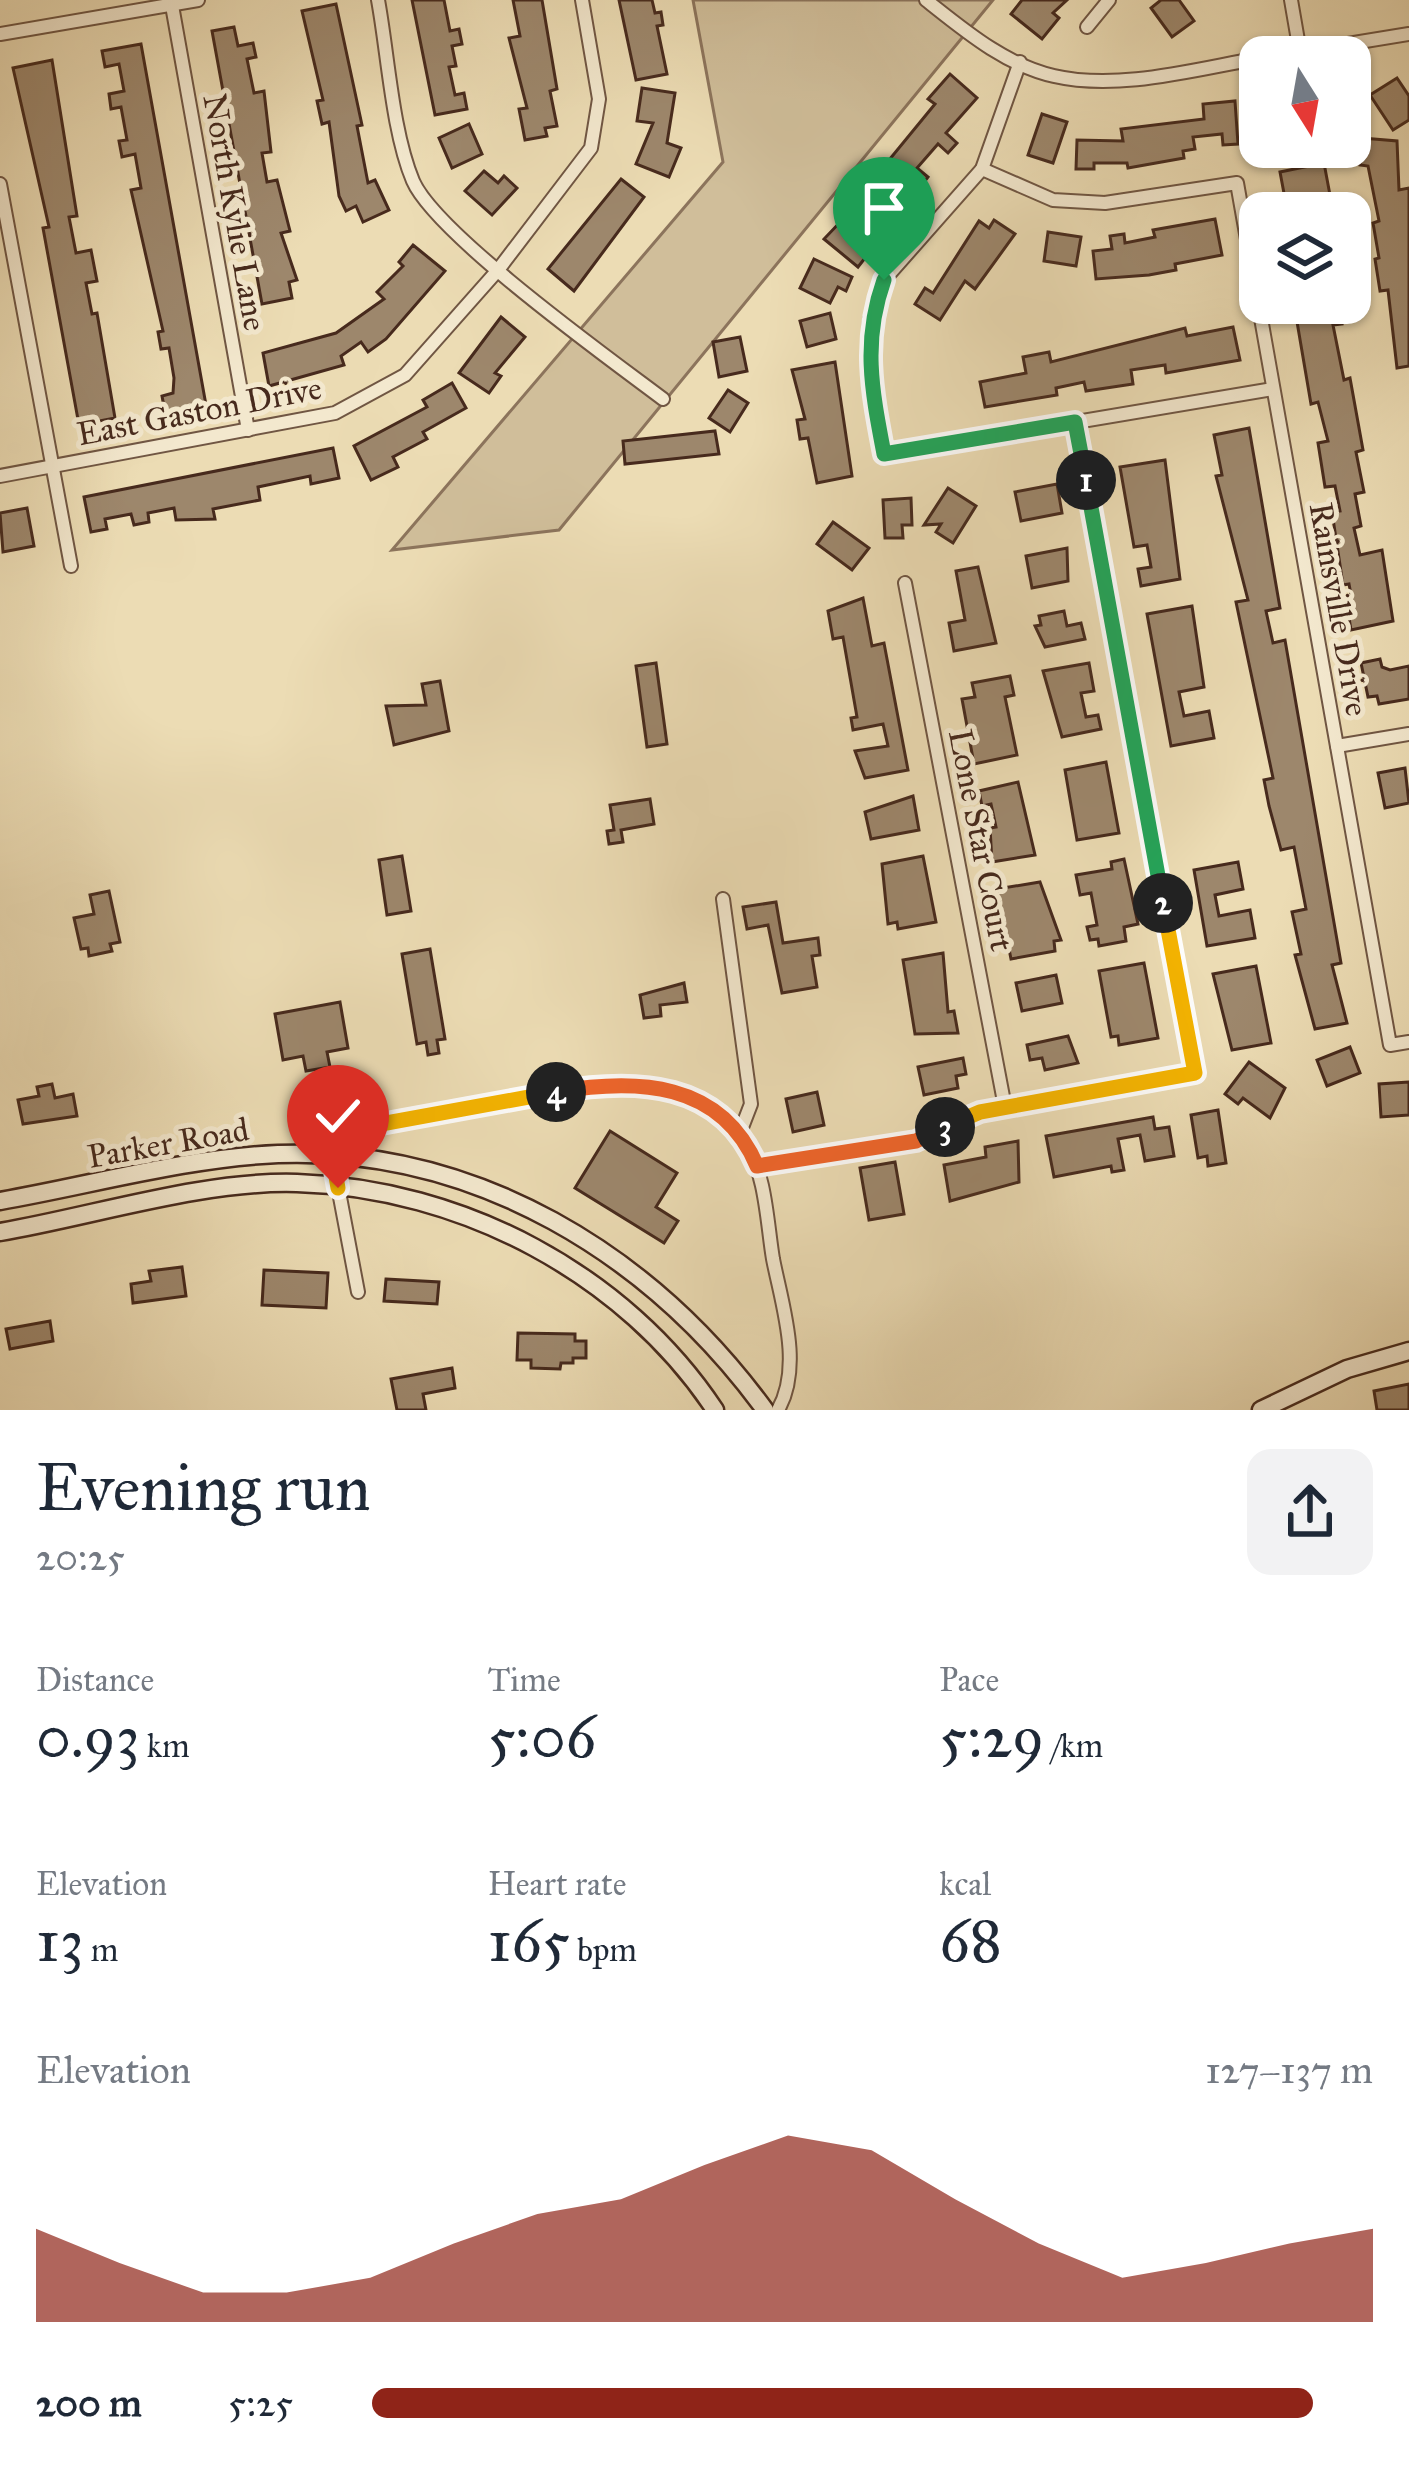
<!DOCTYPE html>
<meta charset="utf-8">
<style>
:root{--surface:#fff;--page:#f2f2f3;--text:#1f2937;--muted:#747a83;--accent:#8f2418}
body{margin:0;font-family:"IM FELL Great Primer",serif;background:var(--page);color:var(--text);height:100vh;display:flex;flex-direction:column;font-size:45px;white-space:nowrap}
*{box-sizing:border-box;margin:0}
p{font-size:39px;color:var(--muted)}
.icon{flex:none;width:66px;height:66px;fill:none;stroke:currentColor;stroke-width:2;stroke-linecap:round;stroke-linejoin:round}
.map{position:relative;height:1410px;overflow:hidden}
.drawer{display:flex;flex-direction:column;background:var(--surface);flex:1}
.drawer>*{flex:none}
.needle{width:78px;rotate:169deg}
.buttons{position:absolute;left:1239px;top:36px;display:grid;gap:24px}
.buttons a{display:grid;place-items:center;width:132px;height:132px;border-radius:24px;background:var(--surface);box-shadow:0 3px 9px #0004;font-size:60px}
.pin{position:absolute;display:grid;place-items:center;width:102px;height:102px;color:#fff;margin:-123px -51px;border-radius:50% 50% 50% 0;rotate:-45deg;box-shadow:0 0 12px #0007}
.pin .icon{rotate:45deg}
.km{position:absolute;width:60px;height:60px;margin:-30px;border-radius:50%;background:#222;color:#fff;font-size:33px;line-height:60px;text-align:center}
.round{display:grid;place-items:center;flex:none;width:126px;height:126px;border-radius:24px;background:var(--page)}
.summary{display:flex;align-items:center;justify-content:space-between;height:204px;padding:0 36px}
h1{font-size:66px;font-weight:600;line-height:90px}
.stats{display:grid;grid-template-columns:repeat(3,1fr);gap:18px;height:204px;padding:12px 36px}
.stats div{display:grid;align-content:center}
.stats b{font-size:60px;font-weight:600}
.stats small{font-size:33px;font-weight:400}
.stats p{font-size:33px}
.chart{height:336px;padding:24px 36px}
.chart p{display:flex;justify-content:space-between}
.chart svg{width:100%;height:216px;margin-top:12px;fill:var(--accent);opacity:.7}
ul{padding:0 36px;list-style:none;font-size:39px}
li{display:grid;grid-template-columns:192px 144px 1fr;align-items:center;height:90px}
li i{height:30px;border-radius:15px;background:var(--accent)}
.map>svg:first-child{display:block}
.green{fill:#d0be9a;stroke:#8c745c;stroke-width:3}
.building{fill:#9d876c;stroke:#472a1d;stroke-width:3}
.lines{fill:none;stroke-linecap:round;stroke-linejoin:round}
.minor-casing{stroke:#705643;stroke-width:16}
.secondary-casing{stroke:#472a1d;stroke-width:21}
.minor{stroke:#f3e8ce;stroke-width:12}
.secondary{stroke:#f3e8ce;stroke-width:16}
.split-1-casing{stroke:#fff;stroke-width:24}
.split-2-casing{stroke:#fff;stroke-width:24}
.split-3-casing{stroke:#fff;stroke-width:24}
.split-4-casing{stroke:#fff;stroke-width:24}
.split-5-casing{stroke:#fff;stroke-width:24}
.split-1{stroke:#22a559;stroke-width:15}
.split-2{stroke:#22a559;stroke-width:15}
.split-3{stroke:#f5b400;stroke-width:15}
.split-4{stroke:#f0652b;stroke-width:15}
.split-5{stroke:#f5b400;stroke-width:15}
.labels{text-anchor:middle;stroke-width:10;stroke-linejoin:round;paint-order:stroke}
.street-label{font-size:33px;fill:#472a1d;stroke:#f3e8ce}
</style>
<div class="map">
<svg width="1409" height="1410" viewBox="0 0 1409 1410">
<rect width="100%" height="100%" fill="#ecdcb4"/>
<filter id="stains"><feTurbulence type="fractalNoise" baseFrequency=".00167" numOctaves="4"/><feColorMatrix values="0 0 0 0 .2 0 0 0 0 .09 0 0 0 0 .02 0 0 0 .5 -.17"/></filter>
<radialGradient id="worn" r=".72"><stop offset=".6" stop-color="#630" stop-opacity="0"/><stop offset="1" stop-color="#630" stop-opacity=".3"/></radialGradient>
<path class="green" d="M 693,0 L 993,0 L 559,530 L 392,550 L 723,162 Z"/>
<g class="building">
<path d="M 412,0 L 444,0 L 450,31 L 459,29 L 462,44 L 452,46 L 456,66 L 449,67 L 455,95 L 464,93 L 467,109 L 435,115 Z"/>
<path d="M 513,0 L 542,0 L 557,89 L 550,91 L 557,126 L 545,128 L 547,136 L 525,140 L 519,109 L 527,108 L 509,38 L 520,36 Z"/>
<path d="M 619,0 L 652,0 L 655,13 L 661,12 L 663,25 L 657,26 L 667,74 L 636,80 Z"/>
<path d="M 1022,0 L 1067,0 L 1053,13 L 1059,18 L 1042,39 L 1011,14 Z"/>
<path d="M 1161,0 L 1179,0 L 1194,21 L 1172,37 L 1151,8 Z"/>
<path d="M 336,4 L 362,125 L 357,126 L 368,183 L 375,180 L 389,210 L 363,222 L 356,206 L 346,211 L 339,196 L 329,122 L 322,124 L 317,101 L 323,100 L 302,11 Z"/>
<path d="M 234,27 L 238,46 L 253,43 L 256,57 L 247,59 L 254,93 L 264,91 L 271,152 L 262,153 L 267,182 L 277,180 L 290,231 L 281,233 L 297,280 L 289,282 L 292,298 L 262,304 L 212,31 Z"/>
<path d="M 141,44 L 206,405 L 165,412 L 162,396 L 173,393 L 174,378 L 169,348 L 161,349 L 158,332 L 163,331 L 131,190 L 141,188 L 135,154 L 122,157 L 119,141 L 127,140 L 121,107 L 111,109 L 109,94 L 124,91 L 119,64 L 105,67 L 102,51 Z"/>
<path d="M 52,60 L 77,216 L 69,217 L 76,253 L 91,250 L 97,281 L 86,283 L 92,314 L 97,313 L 115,418 L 79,425 L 43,228 L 49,227 L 13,68 Z"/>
<path d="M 950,74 L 977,98 L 946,133 L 957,143 L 948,153 L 938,144 L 917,168 L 928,177 L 858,267 L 824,239 L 885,175 L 880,171 L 935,104 L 928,99 Z"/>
<path d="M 1397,78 L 1409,96 L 1409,120 L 1393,130 L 1370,95 Z"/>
<path d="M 642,88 L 675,93 L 667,143 L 681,148 L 669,177 L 636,164 L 653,123 L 637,121 Z"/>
<path d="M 1235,101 L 1238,144 L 1223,145 L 1222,134 L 1193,137 L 1195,149 L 1183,151 L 1184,158 L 1128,168 L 1127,163 L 1094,163 L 1094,169 L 1076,169 L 1077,140 L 1123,141 L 1121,129 L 1204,119 L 1203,104 Z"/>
<path d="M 1042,114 L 1067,122 L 1053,163 L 1028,155 Z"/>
<path d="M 469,124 L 482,154 L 452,168 L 439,138 Z"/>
<path d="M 1362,138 L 1397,141 L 1399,190 L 1409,188 L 1409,366 L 1397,368 L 1388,290 L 1380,291 L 1375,259 L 1379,258 L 1373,223 L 1379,221 L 1368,166 L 1360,165 Z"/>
<path d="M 1324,163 L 1330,195 L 1286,204 L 1280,172 Z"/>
<path d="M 484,171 L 498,183 L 504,176 L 517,188 L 492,215 L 465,191 Z"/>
<path d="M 621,179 L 644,197 L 574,291 L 548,269 Z"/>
<path d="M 1215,219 L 1222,255 L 1175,264 L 1176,270 L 1149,275 L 1096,279 L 1093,251 L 1112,249 L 1110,236 L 1124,234 L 1125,243 L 1155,237 L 1153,230 Z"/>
<path d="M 994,220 L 1015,234 L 975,289 L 965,281 L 940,320 L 915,304 L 925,288 L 933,293 L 979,221 L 989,228 Z"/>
<path d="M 1048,232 L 1081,237 L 1076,266 L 1044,261 Z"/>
<path d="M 413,245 L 445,271 L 386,339 L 368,352 L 361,342 L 341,356 L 344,365 L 269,386 L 263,353 L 336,333 L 384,299 L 377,292 L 403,266 L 399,262 Z"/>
<path d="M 814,259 L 852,277 L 846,291 L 838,287 L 830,303 L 800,288 Z"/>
<path d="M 1309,303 L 1338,303 L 1342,324 L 1333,325 L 1344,380 L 1350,378 L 1363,450 L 1356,452 L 1364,492 L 1355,494 L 1361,526 L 1354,528 L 1360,555 L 1382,550 L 1393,621 L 1351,630 L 1348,612 L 1354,611 L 1349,584 L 1343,585 L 1332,512 L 1340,511 L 1335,486 L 1325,487 L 1318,443 L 1328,441 L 1318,402 L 1311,404 L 1296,316 L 1311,313 Z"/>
<path d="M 830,313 L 836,339 L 807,347 L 800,321 Z"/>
<path d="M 501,317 L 525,337 L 495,373 L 501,376 L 489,393 L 459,373 Z"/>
<path d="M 1233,327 L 1240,360 L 1166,373 L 1165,365 L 1131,370 L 1133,384 L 1086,391 L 1084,382 L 1056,388 L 1057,395 L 985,407 L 980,382 L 1026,373 L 1023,357 L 1049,352 L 1051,362 L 1185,328 L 1187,336 Z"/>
<path d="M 740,337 L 747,371 L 719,377 L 713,342 Z"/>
<path d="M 835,362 L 852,476 L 817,483 L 808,438 L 800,439 L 797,420 L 805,419 L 792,370 Z"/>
<path d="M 452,383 L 466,408 L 423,432 L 427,439 L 393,457 L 398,467 L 371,480 L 354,446 L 427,407 L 423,400 Z"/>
<path d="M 728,390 L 748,403 L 730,432 L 709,418 Z"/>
<path d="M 1249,428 L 1280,608 L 1266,611 L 1273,643 L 1285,640 L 1341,963 L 1332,965 L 1347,1023 L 1315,1029 L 1295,955 L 1301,954 L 1292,912 L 1306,909 L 1294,847 L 1281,850 L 1269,806 L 1264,780 L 1273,778 L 1236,602 L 1248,600 L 1216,476 L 1222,475 L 1214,435 Z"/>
<path d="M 715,431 L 719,454 L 625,464 L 623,441 Z"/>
<path d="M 333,448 L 339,478 L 311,484 L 310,476 L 258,487 L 260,500 L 213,509 L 215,519 L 176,520 L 174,508 L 148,513 L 149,522 L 134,525 L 131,514 L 105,519 L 107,529 L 91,532 L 84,497 Z"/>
<path d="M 1165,460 L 1180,579 L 1141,586 L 1138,569 L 1151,567 L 1147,545 L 1134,547 L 1120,467 Z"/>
<path d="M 1057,484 L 1062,513 L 1021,521 L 1015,492 Z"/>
<path d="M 948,488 L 976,506 L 953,543 L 936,532 L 941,524 L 924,525 Z"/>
<path d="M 911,498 L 912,525 L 902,525 L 903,538 L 885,538 L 883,500 Z"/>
<path d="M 27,508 L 34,546 L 3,552 L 0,513 Z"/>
<path d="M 833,522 L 869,548 L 852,570 L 817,544 Z"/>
<path d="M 1067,548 L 1068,581 L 1032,588 L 1026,556 Z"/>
<path d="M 978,567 L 996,643 L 954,651 L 949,623 L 965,620 L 956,571 Z"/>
<path d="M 863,598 L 872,646 L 884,643 L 908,770 L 865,778 L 855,751 L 888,746 L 883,724 L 853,730 L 851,718 L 857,717 L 843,637 L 833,639 L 828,611 Z"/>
<path d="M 1192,606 L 1204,687 L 1179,692 L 1184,716 L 1209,711 L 1214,738 L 1171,746 L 1147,614 Z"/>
<path d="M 1064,611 L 1067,626 L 1081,623 L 1085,639 L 1045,647 L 1035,626 L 1041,625 L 1039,616 Z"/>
<path d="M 1380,659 L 1382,667 L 1390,670 L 1409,666 L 1409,699 L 1379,704 L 1377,696 L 1368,697 L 1361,663 Z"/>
<path d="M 656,663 L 667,744 L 647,747 L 636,666 Z"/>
<path d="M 1089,663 L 1094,691 L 1081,693 L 1086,717 L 1098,715 L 1101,729 L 1062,737 L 1043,671 Z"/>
<path d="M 1010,676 L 1014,695 L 1005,697 L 1017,755 L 974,764 L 962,699 L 975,697 L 972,683 Z"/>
<path d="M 440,681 L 449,731 L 394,745 L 386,706 L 426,705 L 422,684 Z"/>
<path d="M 1106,762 L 1119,833 L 1077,840 L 1065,770 Z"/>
<path d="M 1405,768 L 1409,803 L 1385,808 L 1378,773 Z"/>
<path d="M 1018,782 L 1035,855 L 992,862 L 990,828 L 996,827 L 991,804 L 982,806 L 979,791 Z"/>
<path d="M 913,796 L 919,830 L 871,839 L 865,812 Z"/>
<path d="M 650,799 L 654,824 L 621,830 L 623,842 L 609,844 L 607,831 L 614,830 L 610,805 Z"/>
<path d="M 402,856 L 411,911 L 387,915 L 379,860 Z"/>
<path d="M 923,856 L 936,922 L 898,929 L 897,922 L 888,924 L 882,864 Z"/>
<path d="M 1124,859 L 1138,924 L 1124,927 L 1126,941 L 1099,946 L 1098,939 L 1090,940 L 1087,927 L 1097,925 L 1091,893 L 1080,895 L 1076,875 L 1112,869 L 1111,862 Z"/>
<path d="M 1238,862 L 1243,889 L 1215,895 L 1219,916 L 1250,910 L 1255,938 L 1207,946 L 1194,870 Z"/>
<path d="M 1040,882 L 1061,940 L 1054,941 L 1055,951 L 1011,959 L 997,889 Z"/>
<path d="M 109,891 L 120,942 L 110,944 L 112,951 L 89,956 L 88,948 L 81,949 L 74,918 L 94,914 L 90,895 Z"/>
<path d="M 776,902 L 783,943 L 818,938 L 820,955 L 812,956 L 817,987 L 782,993 L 768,925 L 747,929 L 743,907 Z"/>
<path d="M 430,949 L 445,1039 L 437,1040 L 439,1053 L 428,1055 L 426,1042 L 417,1044 L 402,954 Z"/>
<path d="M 943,953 L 948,1012 L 954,1011 L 958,1033 L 915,1034 L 903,960 Z"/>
<path d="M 1144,963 L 1158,1038 L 1119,1045 L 1118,1036 L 1111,1037 L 1099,971 Z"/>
<path d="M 1256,966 L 1271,1043 L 1232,1050 L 1213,974 Z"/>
<path d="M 1056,975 L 1062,1003 L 1022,1011 L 1016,983 Z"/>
<path d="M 684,983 L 687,1002 L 660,1005 L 661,1016 L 644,1018 L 640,995 Z"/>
<path d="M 340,1002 L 348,1048 L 327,1052 L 330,1067 L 306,1071 L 303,1056 L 283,1060 L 275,1014 Z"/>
<path d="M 1068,1036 L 1078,1063 L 1045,1070 L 1042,1058 L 1030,1060 L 1027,1045 Z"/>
<path d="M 1350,1047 L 1360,1073 L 1327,1086 L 1317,1060 Z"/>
<path d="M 963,1058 L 966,1074 L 956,1076 L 958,1088 L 924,1095 L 918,1067 Z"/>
<path d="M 1249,1062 L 1285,1088 L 1270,1118 L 1243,1098 L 1238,1104 L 1225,1094 Z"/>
<path d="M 1409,1082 L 1409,1115 L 1381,1117 L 1379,1084 Z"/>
<path d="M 52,1084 L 55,1098 L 73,1094 L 77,1116 L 23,1124 L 18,1100 L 39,1096 L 37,1087 Z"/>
<path d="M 817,1092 L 824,1125 L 793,1132 L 786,1099 Z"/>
<path d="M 1218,1110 L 1226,1163 L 1208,1166 L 1207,1156 L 1198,1158 L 1191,1115 Z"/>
<path d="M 1153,1117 L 1155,1129 L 1169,1127 L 1174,1156 L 1145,1161 L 1140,1135 L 1118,1139 L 1124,1170 L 1112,1172 L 1111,1166 L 1054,1177 L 1046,1136 Z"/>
<path d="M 610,1131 L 677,1173 L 656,1207 L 678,1221 L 664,1243 L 575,1188 Z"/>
<path d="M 1018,1141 L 1019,1182 L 950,1201 L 944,1165 L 986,1157 L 985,1147 Z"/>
<path d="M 895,1162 L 904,1214 L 869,1220 L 860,1168 Z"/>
<path d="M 182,1267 L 186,1296 L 133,1303 L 131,1284 L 151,1281 L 149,1271 Z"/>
<path d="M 264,1270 L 328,1273 L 326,1308 L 262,1305 Z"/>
<path d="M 386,1279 L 439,1282 L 437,1304 L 384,1301 Z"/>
<path d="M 50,1321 L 53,1341 L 10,1349 L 6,1329 Z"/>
<path d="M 518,1333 L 575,1334 L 575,1341 L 586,1341 L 586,1358 L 573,1358 L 573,1363 L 561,1363 L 560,1369 L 531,1368 L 531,1360 L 517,1360 Z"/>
<path d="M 452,1368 L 455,1388 L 423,1394 L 426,1410 L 397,1410 L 391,1379 Z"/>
<path d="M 1409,1384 L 1409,1410 L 1377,1410 L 1374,1391 Z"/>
</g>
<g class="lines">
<defs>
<g id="minor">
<path d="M 171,0 L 248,430"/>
<path d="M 378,0 C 388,54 392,131 413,181 C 436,234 610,359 663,399"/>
<path d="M 926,0 C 964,30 1005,65 1054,76 C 1119,91 1196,69 1260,58"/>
<path d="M 1291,0 L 1300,52"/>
<path d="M 1087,27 L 1109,0"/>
<path d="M 0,34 L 198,0"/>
<path d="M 1268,57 L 1409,34"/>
<path d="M 1020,62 L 982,169 L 884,280 L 870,320 L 868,373 L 885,454 L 1273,389"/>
<path d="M 982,169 L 1053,200 L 1105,203 L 1237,183 L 1390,1045 L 1409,1042"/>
<path d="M 0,184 L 71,566"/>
<path d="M 0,476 L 335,413 L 405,375 L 498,270 L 591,148 L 599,99 L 582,0"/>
<path d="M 905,583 L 1005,1107"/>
<path d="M 1337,746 L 1409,734"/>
<path d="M 723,899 L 751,1104 L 739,1135"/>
<path d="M 756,1166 L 916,1141 L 980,1112 L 1195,1073 L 1075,422"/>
<path d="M 358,1292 L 332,1155 C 349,1147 359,1132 377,1125 C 414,1112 456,1110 494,1103 C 580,1088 688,1056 746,1144 C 766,1175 767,1223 773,1259 C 782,1305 803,1366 778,1410"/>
</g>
<g id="secondary">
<path d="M 0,1201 C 91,1185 186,1158 278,1154 C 476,1147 651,1254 765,1410"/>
<path d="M 0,1232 C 93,1216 204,1180 297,1183 C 462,1188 625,1274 715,1410"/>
<path d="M 1261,1410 L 1347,1369 L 1409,1351"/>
</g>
</defs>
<use href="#minor" class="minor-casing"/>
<use href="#secondary" class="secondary-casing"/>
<use href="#minor" class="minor"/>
<use href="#secondary" class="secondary"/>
</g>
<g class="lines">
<defs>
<path id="split-1" d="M 884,280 C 862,342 872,391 884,454 L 1075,422 L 1086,480"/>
<path id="split-2" d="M 1086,480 L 1163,903"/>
<path id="split-3" d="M 945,1127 L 980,1112 L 1195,1073 L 1163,903"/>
<path id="split-4" d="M 556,1092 C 636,1078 721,1081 757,1166 L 916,1141 L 945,1127"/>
<path id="split-5" d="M 338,1188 L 332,1154 L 381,1124 L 556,1092"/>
</defs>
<use href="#split-1" class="split-1-casing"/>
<use href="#split-2" class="split-2-casing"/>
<use href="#split-3" class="split-3-casing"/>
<use href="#split-4" class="split-4-casing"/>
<use href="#split-5" class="split-5-casing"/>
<use href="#split-1" class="split-1"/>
<use href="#split-2" class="split-2"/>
<use href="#split-3" class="split-3"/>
<use href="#split-4" class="split-4"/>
<use href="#split-5" class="split-5"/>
</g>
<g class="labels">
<g class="street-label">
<text transform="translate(236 212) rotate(80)" y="12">North Kylie Lane</text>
<text transform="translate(199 410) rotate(-11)" y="12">East Gaston Drive</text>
<text transform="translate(1340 609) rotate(80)" y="12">Rainsville Drive</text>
<text transform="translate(982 840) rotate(79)" y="12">Lone Star Court</text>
<text transform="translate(168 1142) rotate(-10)" y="12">Parker Road</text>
</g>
</g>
<rect width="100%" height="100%" filter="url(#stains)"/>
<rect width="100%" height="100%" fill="url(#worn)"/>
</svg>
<div class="buttons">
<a><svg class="needle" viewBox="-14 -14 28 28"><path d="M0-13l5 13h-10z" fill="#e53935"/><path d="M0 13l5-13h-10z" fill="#747a83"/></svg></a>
<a><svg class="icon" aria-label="layers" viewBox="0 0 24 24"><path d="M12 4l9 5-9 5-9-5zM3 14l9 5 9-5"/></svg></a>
</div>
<div class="pin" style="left:884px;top:280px;background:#1e9e55"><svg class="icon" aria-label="arrive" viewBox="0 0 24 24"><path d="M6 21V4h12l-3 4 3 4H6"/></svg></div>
<div class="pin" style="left:338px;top:1188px;background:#d93025"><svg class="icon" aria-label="check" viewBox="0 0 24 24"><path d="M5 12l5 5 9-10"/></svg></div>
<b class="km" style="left:1086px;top:480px">1</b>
<b class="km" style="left:1163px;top:903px">2</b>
<b class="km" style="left:945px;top:1127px">3</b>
<b class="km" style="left:556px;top:1092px">4</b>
</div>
<section class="drawer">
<div class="summary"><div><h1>Evening run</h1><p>20:25</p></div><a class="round"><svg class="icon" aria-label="share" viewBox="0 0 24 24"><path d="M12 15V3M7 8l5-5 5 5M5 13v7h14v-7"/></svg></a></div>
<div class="stats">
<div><p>Distance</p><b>0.93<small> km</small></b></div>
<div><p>Time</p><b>5:06</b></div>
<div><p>Pace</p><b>5:29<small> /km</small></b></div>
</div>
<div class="stats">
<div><p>Elevation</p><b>13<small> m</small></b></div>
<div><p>Heart rate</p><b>165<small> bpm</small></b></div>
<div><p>kcal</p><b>68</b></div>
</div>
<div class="chart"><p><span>Elevation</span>127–137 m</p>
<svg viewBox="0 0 160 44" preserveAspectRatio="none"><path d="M0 44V25L10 32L20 38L30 38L40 35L50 28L60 22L70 19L80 12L90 6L100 9L110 19L120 28L130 35L140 32L150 28L160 25V44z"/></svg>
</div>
<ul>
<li><b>200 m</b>5:25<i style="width:94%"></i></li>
</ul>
</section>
